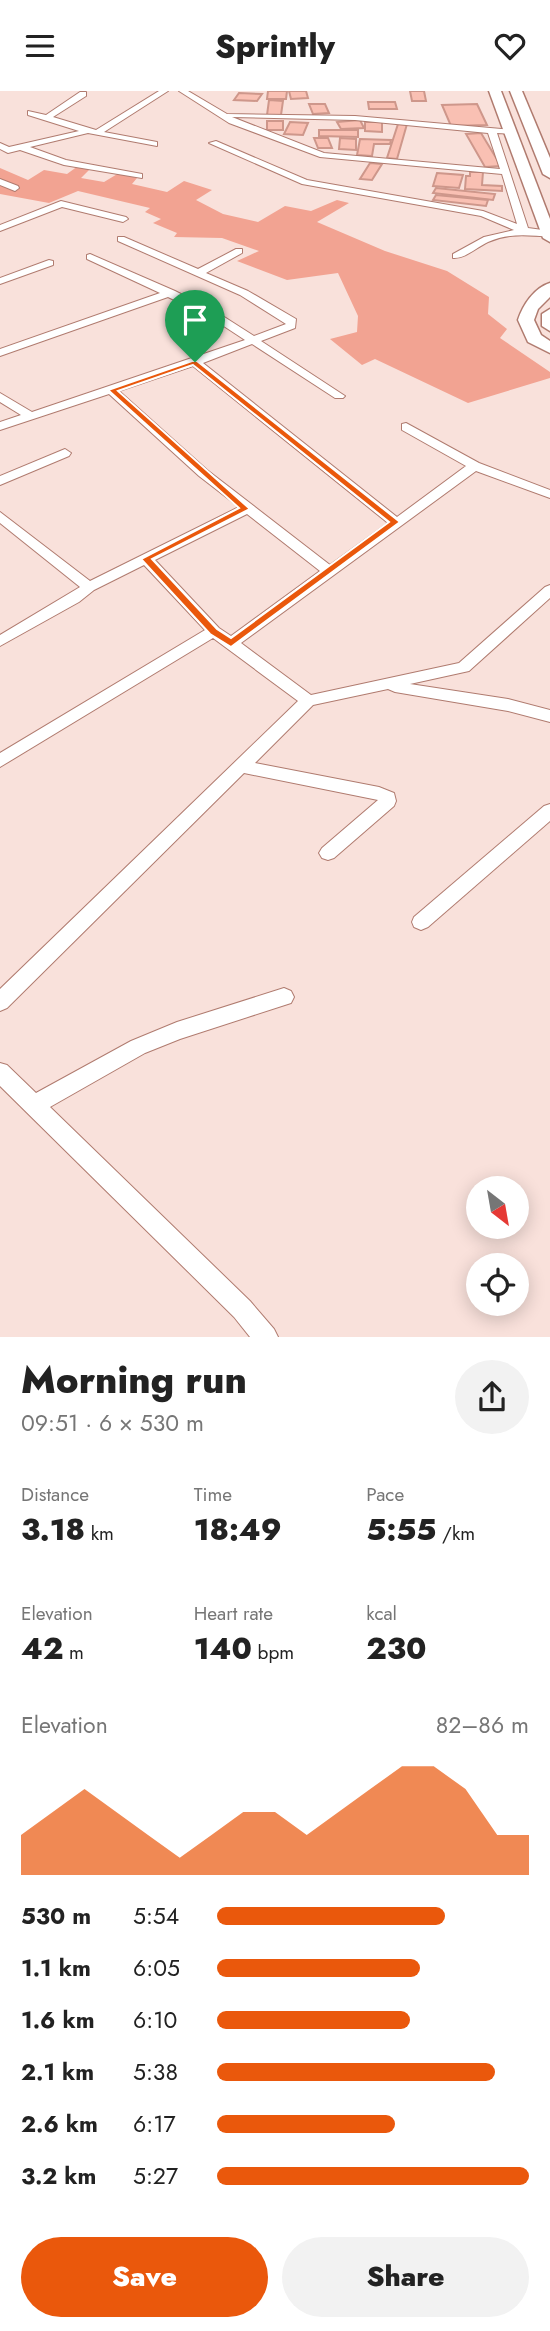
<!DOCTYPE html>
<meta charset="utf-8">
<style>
:root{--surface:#fff;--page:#f2f2f2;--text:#222;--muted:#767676;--accent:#ea580c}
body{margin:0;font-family:Jost,sans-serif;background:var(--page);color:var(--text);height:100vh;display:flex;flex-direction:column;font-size:26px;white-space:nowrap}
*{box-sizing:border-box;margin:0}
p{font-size:23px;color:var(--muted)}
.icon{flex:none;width:38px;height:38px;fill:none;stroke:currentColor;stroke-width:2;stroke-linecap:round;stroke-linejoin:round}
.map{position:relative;height:1246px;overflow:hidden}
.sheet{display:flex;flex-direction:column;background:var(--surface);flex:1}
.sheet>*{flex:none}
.needle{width:46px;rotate:149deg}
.tools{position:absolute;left:466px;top:1085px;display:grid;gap:14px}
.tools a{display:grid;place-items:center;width:63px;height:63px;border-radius:50%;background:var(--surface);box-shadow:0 4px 18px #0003;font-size:35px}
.pin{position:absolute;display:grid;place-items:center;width:60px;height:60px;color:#fff;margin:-72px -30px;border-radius:50% 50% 50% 0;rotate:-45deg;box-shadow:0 0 7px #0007}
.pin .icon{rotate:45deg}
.round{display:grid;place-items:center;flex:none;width:74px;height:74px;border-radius:37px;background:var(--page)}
.overview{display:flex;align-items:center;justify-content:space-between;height:119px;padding:0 21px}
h1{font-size:38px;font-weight:800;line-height:52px}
.stats{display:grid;grid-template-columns:repeat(3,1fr);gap:10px;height:119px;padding:7px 21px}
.stats div{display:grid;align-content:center}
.stats b{font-size:30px;font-weight:800}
.stats small{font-size:19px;font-weight:400}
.stats p{font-size:19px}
.chart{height:196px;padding:14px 21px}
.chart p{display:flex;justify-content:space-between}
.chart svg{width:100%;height:126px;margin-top:7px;fill:var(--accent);opacity:.7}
.primary-button{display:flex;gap:14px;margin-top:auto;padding:14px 21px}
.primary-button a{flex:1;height:80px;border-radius:42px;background:var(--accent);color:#fff;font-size:28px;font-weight:800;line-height:80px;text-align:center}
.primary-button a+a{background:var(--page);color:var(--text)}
ul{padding:0 21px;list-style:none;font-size:23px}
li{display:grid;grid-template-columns:112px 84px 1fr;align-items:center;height:52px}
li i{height:18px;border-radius:9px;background:var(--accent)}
header{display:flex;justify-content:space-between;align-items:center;height:91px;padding:0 21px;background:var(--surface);font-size:32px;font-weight:800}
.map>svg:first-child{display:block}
.green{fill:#f2a392}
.building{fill:#f9c0b3;stroke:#ce978b;stroke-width:2}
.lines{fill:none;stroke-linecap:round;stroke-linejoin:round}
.minor-casing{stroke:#b07b6f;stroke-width:2}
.primary-casing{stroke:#b07b6f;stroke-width:3}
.minor{fill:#fff;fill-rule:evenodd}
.primary{fill:#fff;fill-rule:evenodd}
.route{fill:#ea580c;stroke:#fff;stroke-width:2;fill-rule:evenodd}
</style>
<header><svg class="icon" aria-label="menu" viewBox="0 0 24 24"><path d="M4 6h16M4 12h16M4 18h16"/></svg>Sprintly<svg class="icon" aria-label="heart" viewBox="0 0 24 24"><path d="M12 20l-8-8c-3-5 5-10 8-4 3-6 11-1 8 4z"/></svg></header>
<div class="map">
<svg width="550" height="1246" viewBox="0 0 550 1246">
<rect width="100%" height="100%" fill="#f9e1db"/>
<path class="green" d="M 78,75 L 90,78 L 81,87 L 104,91 L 119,82 L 137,87 L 132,93 L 167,101 L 184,90 L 212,99 L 196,109 L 223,123 L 258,131 L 285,115 L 311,120 L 337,109 L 349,112 L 317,131 L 385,160 L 447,180 L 489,206 L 488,223 L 507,238 L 500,247 L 550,281 L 550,287 L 468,312 L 375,268 L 362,274 L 330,248 L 357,241 L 358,225 L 338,182 L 287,189 L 237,170 L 259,160 L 222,147 L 174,146 L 177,142 L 153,132 L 161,128 L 145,121 L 150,117 L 78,100 L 49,112 L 0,103 L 0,77 L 28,89 L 44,79 L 67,83 Z"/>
<g class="building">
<path d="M 268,0 L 287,0 L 286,8 L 267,8 Z"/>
<path d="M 289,0 L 306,0 L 308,7 L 291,8 Z"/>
<path d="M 410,0 L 424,0 L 426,10 L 412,10 Z"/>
<path d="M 239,2 L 262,3 L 257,10 L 234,9 Z"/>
<path d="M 269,9 L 283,10 L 281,24 L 267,24 Z"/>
<path d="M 368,11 L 395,11 L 397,18 L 369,18 Z"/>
<path d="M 309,13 L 325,13 L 329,22 L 313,23 Z"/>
<path d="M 477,13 L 487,34 L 451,35 L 442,14 Z"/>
<path d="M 360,29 L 364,37 L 341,38 L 337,31 Z"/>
<rect x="267" y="30" width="16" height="9"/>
<path d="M 290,31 L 308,32 L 303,44 L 284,43 Z"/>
<path d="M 365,31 L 382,31 L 382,41 L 365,40 Z"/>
<path d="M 398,33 L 407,33 L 397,68 L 387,67 Z"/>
<path d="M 319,39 L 358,39 L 358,46 L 319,45 Z"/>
<path d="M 481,42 L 501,75 L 485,76 L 466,43 Z"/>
<path d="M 314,47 L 328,47 L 332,57 L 318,57 Z"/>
<path d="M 340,47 L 356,48 L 356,59 L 339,58 Z"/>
<path d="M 360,48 L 391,49 L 390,53 L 374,53 L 372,65 L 357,64 Z"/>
<path d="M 370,72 L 382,73 L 372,89 L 360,88 Z"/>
<path d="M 470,81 L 483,81 L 482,94 L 502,95 L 502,100 L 465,98 L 466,85 L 470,85 Z"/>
<path d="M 437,82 L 463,84 L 459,97 L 433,95 Z"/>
<path d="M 436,97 L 495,103 L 493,109 L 433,102 Z"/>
<path d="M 436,104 L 488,109 L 486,115 L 433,109 Z"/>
</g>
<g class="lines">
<defs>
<g id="minor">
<path d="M 159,0 L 168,0 L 104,41 L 157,51 L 157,55 L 88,42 L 30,56 L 66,69 L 142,83 L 142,87 L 64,74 L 20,59 L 8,62 L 0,58 L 0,52 L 9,56 L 79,40 L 28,24 L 28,20 L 46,24 L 80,1 L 86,1 L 86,5 L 53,26 L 96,39 Z"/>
<path d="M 179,0 L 188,0 L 227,23 L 355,25 L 513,39 L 513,43 L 497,42 L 528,137 L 550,140 L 550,146 C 528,144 509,142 488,151 C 477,156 465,168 453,167 L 453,163 L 484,146 L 514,139 L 481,125 L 302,93 L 209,52 L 216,50 L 307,89 L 483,120 L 517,133 L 502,83 L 320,66 L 229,32 ZM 232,26 L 355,29 L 488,42 L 500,78 L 324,62 Z"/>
<path d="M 0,88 L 18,95 L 19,97 L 15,100 L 0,94 Z"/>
<path d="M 61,110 L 126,126 L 128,128 L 123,131 L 62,116 L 0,140 L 0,134 Z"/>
<path d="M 118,146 L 124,146 L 198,178 L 236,158 L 242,158 L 242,162 L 206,182 L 248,200 L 296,228 L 295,237 L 261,250 L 345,305 L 343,307 L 335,307 L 252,253 L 203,272 L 397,426 L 466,375 L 402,339 L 402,333 L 406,332 L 479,372 L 550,399 L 550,407 L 476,380 L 241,552 L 311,604 L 459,572 L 545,496 L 550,494 L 550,507 L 469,580 L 410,593 L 508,608 L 550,619 L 550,631 L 508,620 L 395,601 L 388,598 L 313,614 L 255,672 L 379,696 L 394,702 L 396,710 L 394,715 L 334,767 L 328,769 L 322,767 L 319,762 L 322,757 L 378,709 L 244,682 L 7,917 L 0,920 L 0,898 L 298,610 L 213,547 L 0,676 L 0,662 L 205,539 L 144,474 L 94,499 L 79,511 L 0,555 L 0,544 L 80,496 L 0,432 L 0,421 L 90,490 L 239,416 L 199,385 L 109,303 L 0,339 L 0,331 L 21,324 L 0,311 L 0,302 L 32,321 L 245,249 L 210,226 L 168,206 L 0,265 L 0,258 L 160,202 L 87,168 L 87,164 L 90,163 L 175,200 L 218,222 L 254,245 L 286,233 L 240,204 L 118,150 ZM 193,275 L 388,432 L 330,474 L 207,379 L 119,300 ZM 247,423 L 320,480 L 231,545 L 219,537 L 155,469 Z"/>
<path d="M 49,169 L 53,170 L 53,174 L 0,193 L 0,187 Z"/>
<path d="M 65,358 L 71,362 L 69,365 L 0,394 L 0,385 Z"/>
<path d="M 550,713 L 550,730 L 428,836 L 421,839 L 414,836 L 412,831 L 414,826 L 544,715 Z"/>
<path d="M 284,897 L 291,900 L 294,906 L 291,912 L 180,948 L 145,962 L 50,1016 L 250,1210 L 274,1238 L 278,1246 L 250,1246 L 234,1226 L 0,995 L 0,972 L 7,974 L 36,1002 L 131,950 L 177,931 Z"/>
</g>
<g id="primary">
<path d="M 489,0 L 501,0 L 550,128 L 550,151 L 543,147 Z"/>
<path d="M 510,0 L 522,0 L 550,67 L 550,87 L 543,83 Z"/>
<path d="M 550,192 L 550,206 L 538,218 L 534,229 L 541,244 L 550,250 L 550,262 L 528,251 L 518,229 C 523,214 534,197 550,192 Z"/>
<path d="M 550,218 L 550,240 L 542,235 L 542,223 Z"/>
</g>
</defs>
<use href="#minor" class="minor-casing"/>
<use href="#primary" class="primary-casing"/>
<use href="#minor" class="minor"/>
<use href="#primary" class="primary"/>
</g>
<path class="route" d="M 192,270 L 197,270 L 400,431 L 231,556 L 210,543 L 141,468 L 239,417 L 108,299 ZM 193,274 L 389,431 L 231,547 L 217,538 L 152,468 L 250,418 L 118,300 Z"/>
</svg>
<div class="tools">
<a><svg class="needle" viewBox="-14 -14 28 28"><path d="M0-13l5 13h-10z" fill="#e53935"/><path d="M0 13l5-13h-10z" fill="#767676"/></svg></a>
<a><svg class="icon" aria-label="locate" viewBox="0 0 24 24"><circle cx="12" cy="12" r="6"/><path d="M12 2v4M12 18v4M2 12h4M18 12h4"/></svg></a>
</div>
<div class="pin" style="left:195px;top:271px;background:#1e9e55"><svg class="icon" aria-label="arrive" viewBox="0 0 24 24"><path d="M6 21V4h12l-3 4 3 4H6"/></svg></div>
</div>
<section class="sheet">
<div class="overview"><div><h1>Morning run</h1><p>09:51 · 6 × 530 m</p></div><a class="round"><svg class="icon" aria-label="share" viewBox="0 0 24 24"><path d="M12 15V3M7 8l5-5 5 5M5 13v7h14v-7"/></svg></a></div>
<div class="stats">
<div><p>Distance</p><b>3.18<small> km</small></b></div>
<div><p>Time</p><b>18:49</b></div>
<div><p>Pace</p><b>5:55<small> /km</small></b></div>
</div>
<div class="stats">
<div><p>Elevation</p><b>42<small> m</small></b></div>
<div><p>Heart rate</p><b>140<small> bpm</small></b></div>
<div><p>kcal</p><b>230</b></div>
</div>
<div class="chart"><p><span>Elevation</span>82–86 m</p>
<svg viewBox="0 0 160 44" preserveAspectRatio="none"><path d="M0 44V30L10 22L20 14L30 22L40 30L50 38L60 30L70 22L80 22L90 30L100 22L110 14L120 6L130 6L140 14L150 30L160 30V44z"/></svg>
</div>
<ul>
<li><b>530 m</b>5:54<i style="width:73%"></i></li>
<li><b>1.1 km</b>6:05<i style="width:65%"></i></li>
<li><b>1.6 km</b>6:10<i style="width:62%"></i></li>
<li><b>2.1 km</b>5:38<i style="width:89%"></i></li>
<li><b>2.6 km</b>6:17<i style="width:57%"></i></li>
<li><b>3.2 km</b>5:27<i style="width:100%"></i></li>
</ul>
<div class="primary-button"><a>Save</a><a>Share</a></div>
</section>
